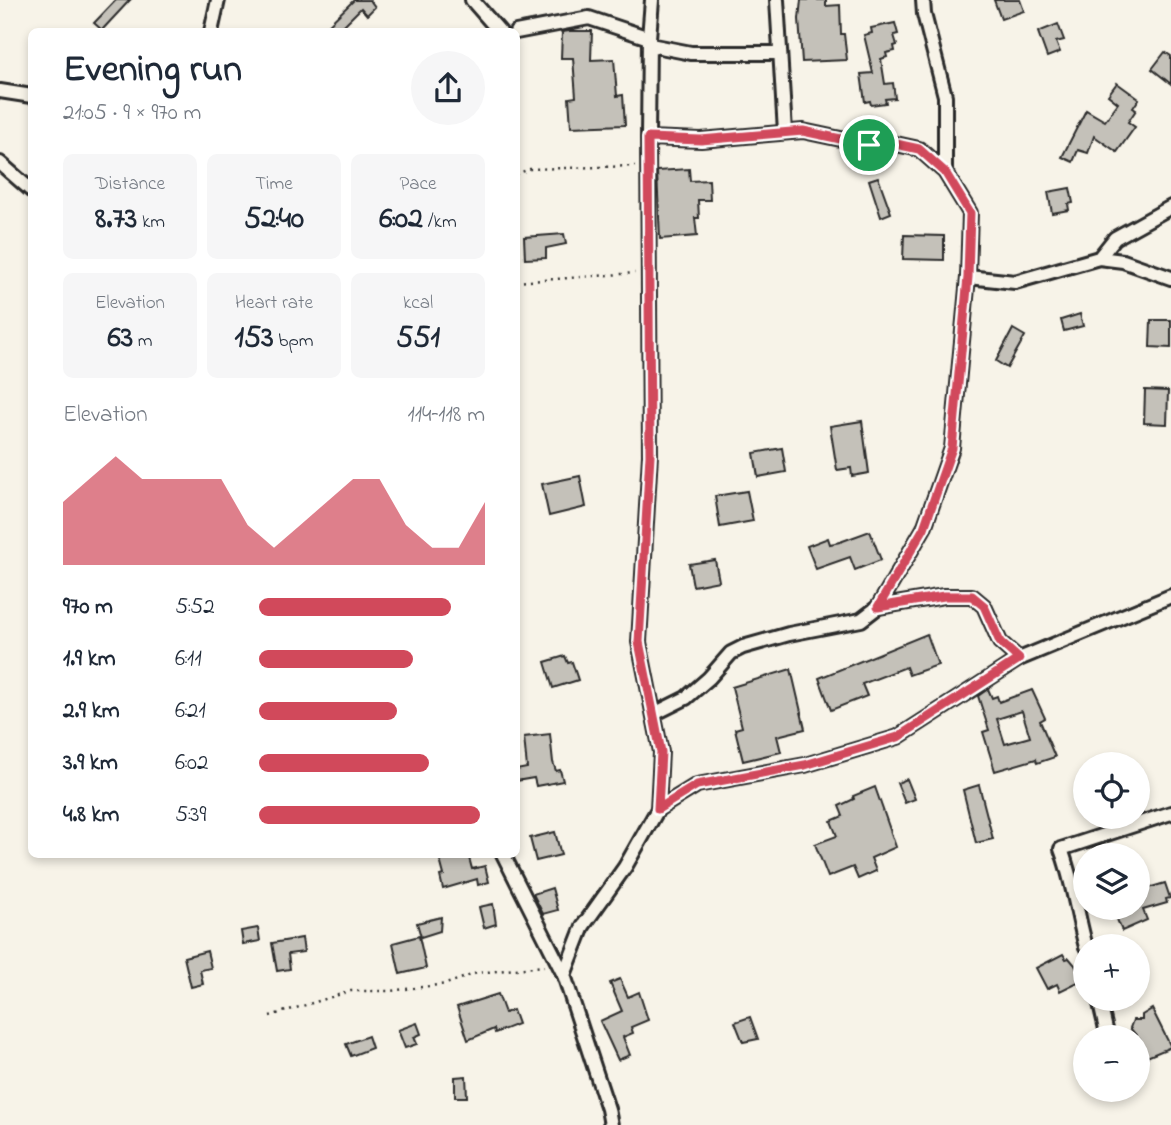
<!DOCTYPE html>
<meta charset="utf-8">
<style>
:root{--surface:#fff;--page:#f6f6f7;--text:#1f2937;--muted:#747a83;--accent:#d1495b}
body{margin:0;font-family:"Indie Flower",sans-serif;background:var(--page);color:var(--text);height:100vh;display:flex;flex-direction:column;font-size:26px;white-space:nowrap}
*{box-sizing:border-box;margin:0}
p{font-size:23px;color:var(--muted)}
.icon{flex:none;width:38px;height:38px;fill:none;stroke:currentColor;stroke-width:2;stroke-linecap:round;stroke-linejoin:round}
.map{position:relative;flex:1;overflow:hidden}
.side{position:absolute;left:28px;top:28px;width:492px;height:830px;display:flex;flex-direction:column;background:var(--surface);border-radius:10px;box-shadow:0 4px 10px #0003}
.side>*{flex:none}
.tools{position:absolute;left:1073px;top:752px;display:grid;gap:14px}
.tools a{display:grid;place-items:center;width:77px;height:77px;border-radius:50%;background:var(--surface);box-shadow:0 4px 10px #0003;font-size:35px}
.pin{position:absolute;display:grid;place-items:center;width:60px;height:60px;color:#fff;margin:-30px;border:4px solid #fff;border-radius:50%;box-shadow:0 2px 7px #0007}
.round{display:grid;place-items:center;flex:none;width:74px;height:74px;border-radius:37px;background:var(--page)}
.overview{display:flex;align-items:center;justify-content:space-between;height:119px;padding:0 35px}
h1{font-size:38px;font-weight:800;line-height:52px}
.stats{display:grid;grid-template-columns:repeat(3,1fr);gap:10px;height:119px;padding:7px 35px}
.stats div{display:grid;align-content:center;border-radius:10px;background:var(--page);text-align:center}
.stats b{font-size:30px;font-weight:800}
.stats small{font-size:19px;font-weight:400}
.stats p{font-size:19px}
.chart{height:196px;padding:14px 35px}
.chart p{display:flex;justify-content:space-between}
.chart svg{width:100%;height:126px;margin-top:7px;fill:var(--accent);opacity:.7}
ul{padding:0 35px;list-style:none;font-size:23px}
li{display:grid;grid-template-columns:112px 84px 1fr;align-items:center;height:52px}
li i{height:18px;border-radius:9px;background:var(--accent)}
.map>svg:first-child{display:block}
.building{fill:#c4c1b9;stroke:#2b2b2b;stroke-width:2;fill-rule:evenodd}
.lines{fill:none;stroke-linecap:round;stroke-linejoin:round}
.minor-casing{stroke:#2b2b2b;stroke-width:18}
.path{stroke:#2b2b2b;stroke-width:2.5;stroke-dasharray:2 5;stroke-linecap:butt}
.minor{stroke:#f7f3e8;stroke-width:12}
.route-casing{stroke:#fff;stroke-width:14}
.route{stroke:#d1495b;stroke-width:9}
</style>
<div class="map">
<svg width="1171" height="1125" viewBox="0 0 1171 1125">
<rect width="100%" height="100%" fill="#f7f3e8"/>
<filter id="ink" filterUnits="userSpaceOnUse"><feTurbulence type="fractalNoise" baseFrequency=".0143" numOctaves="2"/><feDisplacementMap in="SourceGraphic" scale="14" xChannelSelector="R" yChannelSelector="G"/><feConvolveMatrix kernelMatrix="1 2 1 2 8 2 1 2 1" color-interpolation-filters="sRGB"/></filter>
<g filter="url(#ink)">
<g class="building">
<path d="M 116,0 L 130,0 L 102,30 L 94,23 Z"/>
<path d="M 354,0 L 370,0 L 375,7 L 367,15 L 361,8 L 337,32 L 321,32 Z"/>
<path d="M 801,0 L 826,0 L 826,6 L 840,5 L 841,34 L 844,34 L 847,60 L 802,62 L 799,19 Z"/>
<path d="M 994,0 L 1020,0 L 1024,11 L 1001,19 Z"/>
<path d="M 895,23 L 898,34 L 894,35 L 897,45 L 894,46 L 895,51 L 886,53 L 887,57 L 881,59 L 885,84 L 893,83 L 895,98 L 885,99 L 886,103 L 871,105 L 870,101 L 865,102 L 861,74 L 873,73 L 864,35 L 872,33 L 871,28 Z"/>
<path d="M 1058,24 L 1064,40 L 1056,42 L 1060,52 L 1047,57 L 1038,32 Z"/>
<path d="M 570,31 L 592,31 L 591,60 L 614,59 L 617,96 L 623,95 L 625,125 L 571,127 L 569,98 L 576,97 L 573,58 L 561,58 L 562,32 Z"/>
<path d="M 1165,52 L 1171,56 L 1171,84 L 1152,69 Z"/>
<path d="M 1117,83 L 1139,99 L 1133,108 L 1136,110 L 1128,122 L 1135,127 L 1117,152 L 1094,136 L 1088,153 L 1078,150 L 1073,162 L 1062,157 L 1086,110 L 1105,121 L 1118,103 L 1108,95 Z"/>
<path d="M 689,169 L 690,181 L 709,180 L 710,200 L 698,200 L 699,218 L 695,218 L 697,236 L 660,239 L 657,171 Z"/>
<path d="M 878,177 L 891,213 L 881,217 L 869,180 Z"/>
<path d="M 1070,188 L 1073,203 L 1068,204 L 1069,210 L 1052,213 L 1048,192 Z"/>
<path d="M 564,234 L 566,244 L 546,248 L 546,258 L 525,259 L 524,237 Z"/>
<path d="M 904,235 L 944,236 L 944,260 L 903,259 Z"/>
<path d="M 1080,314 L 1083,326 L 1064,331 L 1061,320 Z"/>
<path d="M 1151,320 L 1171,320 L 1171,348 L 1150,347 Z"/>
<path d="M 1013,329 L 1025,336 L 1007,368 L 996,361 Z"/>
<path d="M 1145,390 L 1168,391 L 1167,424 L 1144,423 Z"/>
<path d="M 862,421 L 869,473 L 852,476 L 851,468 L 837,470 L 830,426 Z"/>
<path d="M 782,448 L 786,472 L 758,477 L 754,453 Z"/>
<path d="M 580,476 L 586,507 L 549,516 L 542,484 Z"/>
<path d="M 747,491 L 753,521 L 720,527 L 715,496 Z"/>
<path d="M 870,531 L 881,560 L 855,570 L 850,557 L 816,569 L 807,546 L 828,538 L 830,544 L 840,542 Z"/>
<path d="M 715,560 L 719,581 L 693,586 L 689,564 Z"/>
<path d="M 927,634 L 938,665 L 909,675 L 906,667 L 862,684 L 867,696 L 831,710 L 819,678 Z"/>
<path d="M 565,656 L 568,663 L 572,662 L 578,680 L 553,688 L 545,662 Z"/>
<path d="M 791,669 L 805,729 L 777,736 L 781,752 L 743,761 L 735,729 L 742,727 L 732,687 Z"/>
<path d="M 988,689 L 992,698 L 997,696 L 999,702 L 1032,690 L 1045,718 L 1040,721 L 1055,757 L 1037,763 L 1036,759 L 995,771 L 983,732 L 989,730 L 978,696 ZM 1022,711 L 1030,737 L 1005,744 L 997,719 Z"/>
<path d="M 550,734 L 553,762 L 556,771 L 560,770 L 563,781 L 536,786 L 534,778 L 516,781 L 516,770 L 527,768 L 524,737 Z"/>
<path d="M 907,779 L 915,799 L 905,803 L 897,783 Z"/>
<path d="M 979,785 L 993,839 L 976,843 L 963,790 Z"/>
<path d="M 875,787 L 896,847 L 871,858 L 876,871 L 858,879 L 853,867 L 828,877 L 815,844 L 837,836 L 831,821 L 843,816 L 839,806 L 854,799 L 853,796 Z"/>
<path d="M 555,832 L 561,855 L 536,861 L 530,838 Z"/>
<path d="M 463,854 L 468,854 L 472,869 L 485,866 L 489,882 L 478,885 L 477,879 L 443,889 L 440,876 L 444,875 L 440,860 Z"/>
<path d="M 1165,883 L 1170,898 L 1166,899 L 1167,903 L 1143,910 L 1147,920 L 1122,931 L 1112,908 L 1138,908 L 1138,891 Z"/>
<path d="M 552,888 L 558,910 L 543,914 L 533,894 Z"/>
<path d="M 493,904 L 496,924 L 484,928 L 479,907 Z"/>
<path d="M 441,917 L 440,931 L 421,937 L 417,923 Z"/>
<path d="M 258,928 L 260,941 L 243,944 L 241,931 Z"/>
<path d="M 419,936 L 426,968 L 400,974 L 393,943 Z"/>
<path d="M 302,938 L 304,952 L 288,954 L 290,969 L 277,971 L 272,943 Z"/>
<path d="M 207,951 L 211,968 L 200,970 L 203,984 L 191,987 L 184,957 Z"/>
<path d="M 1063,954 L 1066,959 L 1069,958 L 1075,965 L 1082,980 L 1060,991 L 1057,984 L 1047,989 L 1036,968 Z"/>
<path d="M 620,979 L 628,997 L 639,992 L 648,1020 L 631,1027 L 633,1033 L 623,1037 L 630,1055 L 618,1060 L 600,1021 L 622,1011 L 610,983 Z"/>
<path d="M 498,994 L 505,1013 L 513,1010 L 518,1024 L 495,1033 L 494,1029 L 468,1040 L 457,1007 Z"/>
<path d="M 1152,1009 L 1171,1047 L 1147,1057 L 1140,1040 L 1130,1028 L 1133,1020 L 1142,1020 L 1142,1015 Z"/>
<path d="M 750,1017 L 758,1039 L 743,1042 L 735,1022 Z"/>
<path d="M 417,1023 L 421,1034 L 414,1037 L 417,1044 L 405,1048 L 398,1030 Z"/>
<path d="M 368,1036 L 372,1048 L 351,1056 L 346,1044 Z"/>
<path d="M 466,1076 L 467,1097 L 455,1097 L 455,1077 Z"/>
</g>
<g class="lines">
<defs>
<g id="minor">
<path d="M 472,0 L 500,32"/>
<path d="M 652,0 L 649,38 L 648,138 L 650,455 L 639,642 L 661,752 L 658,809"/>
<path d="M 777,0 L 785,132"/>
<path d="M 923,0 L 924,14 L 945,96 L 945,172"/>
<path d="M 211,32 L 218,0"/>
<path d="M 516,32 L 589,18 L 649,38"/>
<path d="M 650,45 L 691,53 L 779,53"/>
<path d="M 0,91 L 32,96"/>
<path d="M 648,138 L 701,140 L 803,131 L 869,145 L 896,144 L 919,149 L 945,172 L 970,213 L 968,277"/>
<path d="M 0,163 L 32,191"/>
<path d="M 1099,258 L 1123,261 L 1171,278"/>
<path d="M 878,607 L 944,596 L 972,596 L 984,606 L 1000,642 L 1019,659"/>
<path d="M 654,714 L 686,698 L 709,678 L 731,653 L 743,647 L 789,634 L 861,620 L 878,607 L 924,528 L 952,448 L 968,277 L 1015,282 L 1099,258 L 1115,238 L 1171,207"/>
<path d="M 503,854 L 564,975 L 608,1109 L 611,1125"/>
<path d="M 1086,947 C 1077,914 1073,881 1061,849 L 1171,813"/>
<path d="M 564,975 L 583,926 L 625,867 L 658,809 L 697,785 L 805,765 L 898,737 L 1019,659 L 1171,596"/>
<path d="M 1099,999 L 1108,1038"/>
</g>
</defs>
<use href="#minor" class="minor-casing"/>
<g class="path">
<path d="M 516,174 L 530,169 L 635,166"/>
<path d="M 516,282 L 635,273"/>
<path d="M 270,1016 L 351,991 L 390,991 L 446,984 L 477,973 L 544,966"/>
</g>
<use href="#minor" class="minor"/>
</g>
</g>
<g class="lines" filter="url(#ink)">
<defs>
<path id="route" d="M 803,131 L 869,145 L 896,144 L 919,149 L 945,172 L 970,213 L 968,277 L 952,448 L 924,528 L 878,607 L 944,596 L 972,596 L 984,606 L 1000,642 L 1019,659 L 898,737 L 805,765 L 697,785 L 658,809 L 661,752 L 639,642 L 650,455 L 648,138 L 701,140 Z"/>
</defs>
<use href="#route" class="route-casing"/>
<use href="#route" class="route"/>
</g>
</svg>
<div class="tools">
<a><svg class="icon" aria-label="locate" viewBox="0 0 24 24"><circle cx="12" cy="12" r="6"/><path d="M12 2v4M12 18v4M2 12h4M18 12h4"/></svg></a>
<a><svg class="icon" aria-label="layers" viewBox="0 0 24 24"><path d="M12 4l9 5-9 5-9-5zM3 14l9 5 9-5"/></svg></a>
<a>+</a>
<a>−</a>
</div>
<div class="pin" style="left:869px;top:145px;background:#1e9e55"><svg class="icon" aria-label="arrive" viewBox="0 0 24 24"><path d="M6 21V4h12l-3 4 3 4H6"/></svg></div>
<section class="side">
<div class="overview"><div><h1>Evening run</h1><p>21:05 · 9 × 970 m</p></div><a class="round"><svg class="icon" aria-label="share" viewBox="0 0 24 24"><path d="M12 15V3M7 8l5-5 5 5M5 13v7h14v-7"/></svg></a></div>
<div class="stats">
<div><p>Distance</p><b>8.73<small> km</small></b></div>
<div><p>Time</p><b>52:40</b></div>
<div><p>Pace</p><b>6:02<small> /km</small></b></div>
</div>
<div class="stats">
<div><p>Elevation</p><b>63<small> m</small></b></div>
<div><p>Heart rate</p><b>153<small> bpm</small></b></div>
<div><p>kcal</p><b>551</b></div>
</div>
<div class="chart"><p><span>Elevation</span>114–118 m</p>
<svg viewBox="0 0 160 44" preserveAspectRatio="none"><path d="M0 44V22L10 14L20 6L30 14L40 14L50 14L60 14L70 30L80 38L90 30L100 22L110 14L120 14L130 30L140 38L150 38L160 22V44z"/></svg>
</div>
<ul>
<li><b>970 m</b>5:52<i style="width:85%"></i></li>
<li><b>1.9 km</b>6:11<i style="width:68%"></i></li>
<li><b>2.9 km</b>6:21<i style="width:61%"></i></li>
<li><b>3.9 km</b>6:02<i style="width:75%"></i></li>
<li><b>4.8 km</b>5:39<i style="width:98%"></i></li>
</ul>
</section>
</div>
